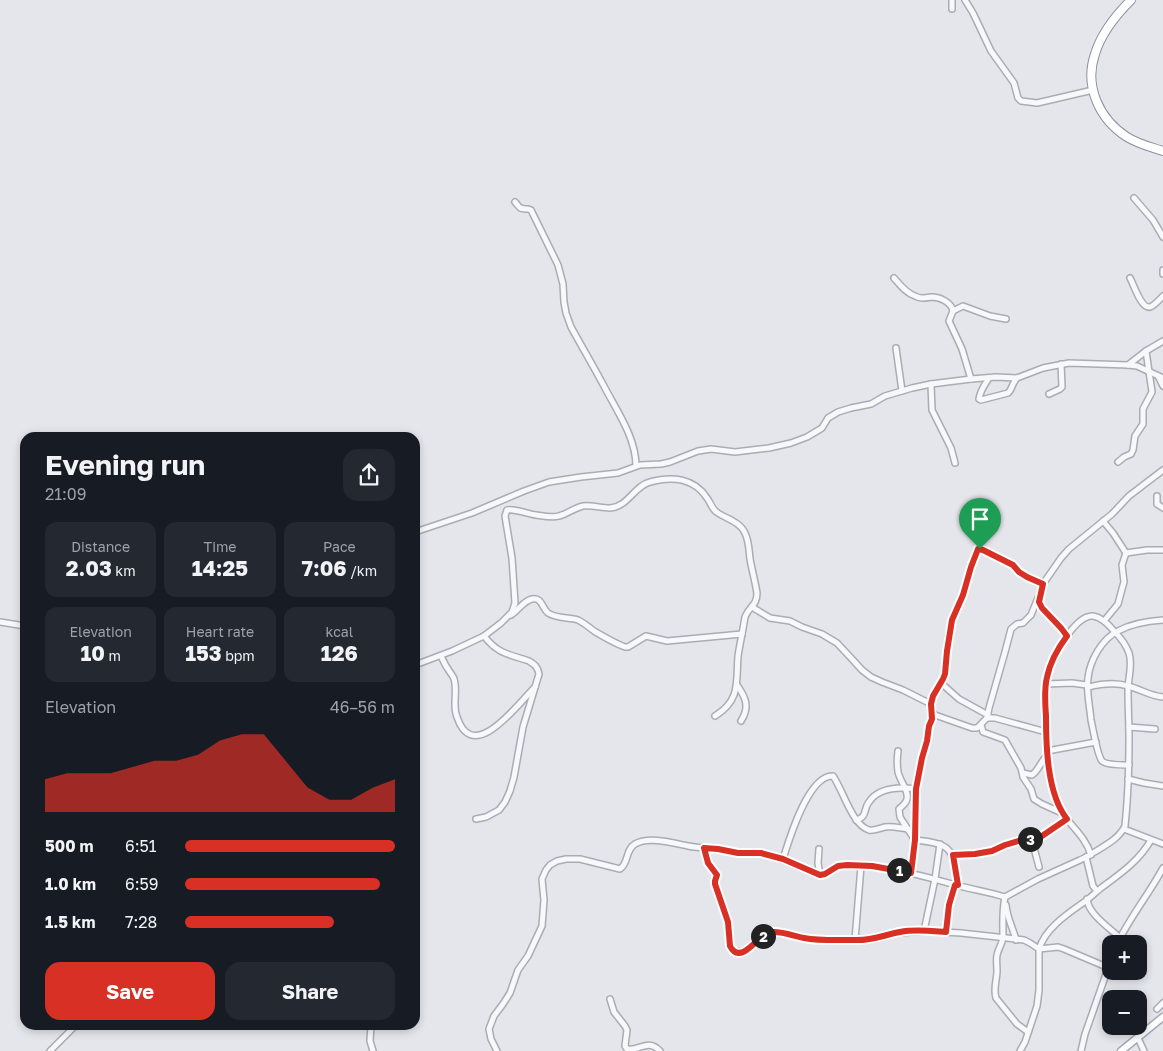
<!DOCTYPE html>
<meta charset="utf-8">
<style>
:root{--surface:#171b24;--page:#242831;--text:#f1f3f6;--muted:#9ea1a6;--accent:#d93025}
body{margin:0;font-family:"Golos Text",sans-serif;background:var(--page);color:var(--text);height:100vh;display:flex;flex-direction:column;font-size:19px;white-space:nowrap}
*{box-sizing:border-box;margin:0}
p{font-size:16px;color:var(--muted)}
.icon{flex:none;width:28px;height:28px;fill:none;stroke:currentColor;stroke-width:2;stroke-linecap:round;stroke-linejoin:round}
.map{position:relative;flex:1;overflow:hidden}
.drawer{position:absolute;left:20px;top:432px;width:400px;height:598px;display:flex;flex-direction:column;background:var(--surface);border-radius:15px;box-shadow:0 2px 8px #0003}
.drawer>*{flex:none}
.buttons{position:absolute;left:1102px;top:935px;display:grid;gap:10px}
.buttons a{display:grid;place-items:center;width:45px;height:45px;border-radius:10px;background:var(--surface);box-shadow:0 2px 8px #0003;font-size:25px}
.pin{position:absolute;display:grid;place-items:center;width:42px;height:42px;color:#fff;margin:-51px -21px;border-radius:50% 50% 50% 0;rotate:-45deg;box-shadow:0 0 5px #0007}
.pin .icon{rotate:45deg}
.km{position:absolute;width:25px;height:25px;margin:-12px;border-radius:50%;background:#222;color:#fff;font-size:14px;line-height:25px;text-align:center}
.round{display:grid;place-items:center;flex:none;width:52px;height:52px;border-radius:15px;background:var(--page)}
.head{display:flex;align-items:center;justify-content:space-between;height:85px;padding:0 25px}
h1{font-size:28px;font-weight:700;line-height:38px}
.metrics{display:grid;grid-template-columns:repeat(3,1fr);gap:8px;height:85px;padding:5px 25px}
.metrics div{display:grid;align-content:center;border-radius:12px;background:var(--page);text-align:center}
.metrics b{font-size:21px;font-weight:700}
.metrics small{font-size:14px;font-weight:400}
.metrics p{font-size:14px}
.chart{height:140px;padding:10px 25px}
.chart p{display:flex;justify-content:space-between}
.chart svg{width:100%;height:90px;margin-top:5px;fill:var(--accent);opacity:.7}
.action{display:flex;gap:10px;margin-top:auto;padding:10px 25px}
.action a{flex:1;height:58px;border-radius:15px;background:var(--accent);color:#fff;font-size:20px;font-weight:700;line-height:58px;text-align:center}
.action a+a{background:var(--page);color:var(--text)}
ul{padding:0 25px;list-style:none;font-size:16px}
li{display:grid;grid-template-columns:80px 60px 1fr;align-items:center;height:38px}
li i{height:12px;border-radius:6px;background:var(--accent)}
.map>svg:first-child{display:block}
.lines{fill:none;stroke-linecap:round;stroke-linejoin:round}
.minor-casing{stroke:#aaacb5;stroke-width:8}
.major-casing{stroke:#a5a9b6;stroke-width:9}
.highway-casing{stroke:#8d92a1;stroke-width:10}
.minor{stroke:#f7f8fa;stroke-width:5}
.major{stroke:#fff;stroke-width:6}
.highway{stroke:#fff;stroke-width:8}
.route-casing{stroke:#fff;stroke-width:10}
.route{stroke:#d93025;stroke-width:6}
</style>
<div class="map">
<svg width="1163" height="1051" viewBox="0 0 1163 1051">
<rect width="100%" height="100%" fill="#e5e6eb"/>
<g class="lines">
<defs>
<g id="minor">
<path d="M 965,0 L 973,13 L 991,51 L 1014,83 L 1018,98 L 1021,101 L 1037,103 L 1093,90"/>
<path d="M 952,9 L 952,0"/>
<path d="M 1134,198 L 1153,220 L 1163,237"/>
<path d="M 515,202 C 522,210 519,208 528,209 L 531,210 L 558,265 L 563,284 L 564,302 L 566,313 L 571,327 C 582,347 594,367 605,388 C 617,411 636,438 636,466"/>
<path d="M 1163,270 L 1163,274"/>
<path d="M 894,278 C 900,285 906,293 915,296 C 921,299 925,298 931,297 C 940,297 951,302 953,311 L 949,321 L 962,349 L 971,379"/>
<path d="M 1130,278 C 1134,285 1141,309 1150,307 C 1155,305 1159,300 1163,296"/>
<path d="M 953,311 L 963,306 L 990,316 L 1006,319"/>
<path d="M 896,348 L 902,391"/>
<path d="M 1128,365 L 1146,351 L 1163,341"/>
<path d="M 1158,376 L 1163,386"/>
<path d="M 989,378 C 985,384 980,391 979,399 L 981,400 L 1008,393 C 1012,390 1012,383 1017,378"/>
<path d="M 931,384 L 932,410 L 951,448 L 955,463"/>
<path d="M 1049,394 L 1060,389 L 1062,387 L 1061,364"/>
<path d="M 1118,462 L 1124,457 L 1131,454 L 1133,450 L 1135,436 L 1143,424 L 1143,409 L 1152,392 L 1146,351"/>
<path d="M 1157,496 L 1157,504 L 1163,508"/>
<path d="M 1103,521 L 1113,533 L 1126,553 L 1147,550 L 1163,550"/>
<path d="M 415,532 L 472,513 L 524,491 L 549,482 L 581,477 L 618,473 L 640,465 L 661,464 L 670,462 L 698,451 L 711,449 L 735,452 L 769,448 L 791,443 L 807,437 L 822,428 L 828,418 L 838,412 L 851,408 L 871,404 L 885,396 L 912,388 L 931,384 L 971,379 L 996,377 L 1017,378 L 1043,368 L 1069,363 L 1128,365 L 1137,366 L 1163,378"/>
<path d="M 1043,584 L 1027,577 L 1019,572 L 1013,565 L 983,549 L 978,549 C 971,561 968,577 965,590 C 963,596 959,602 957,608 C 953,618 950,627 948,638 C 947,650 947,664 944,677 C 940,689 923,702 935,715 L 972,728 L 977,728 L 987,718 L 995,718 L 1046,732"/>
<path d="M 752,607 L 770,618 L 790,621 L 802,627 L 822,634 L 837,643 L 852,659 L 862,670 L 871,677 L 882,682 L 903,690 L 931,704"/>
<path d="M 511,615 C 519,610 523,601 532,599 C 542,597 542,608 548,613 C 557,619 569,617 578,620 C 584,623 589,627 594,631 C 604,637 614,643 625,647 L 628,647 L 646,636 L 667,641 L 742,634"/>
<path d="M 1104,621 L 1118,604 L 1122,589 L 1124,582 L 1122,565 L 1126,553"/>
<path d="M 0,622 L 25,626"/>
<path d="M 1067,636 L 1061,627 L 1042,608 L 1039,602 L 1043,584 L 1061,558 L 1069,549 L 1112,514 L 1129,496 L 1163,470"/>
<path d="M 441,656 C 443,660 445,665 448,669 C 450,673 453,675 454,679 C 458,691 452,705 457,717 C 473,766 518,704 535,687"/>
<path d="M 415,665 L 452,651 L 484,636 L 501,623 L 512,612 L 515,603 L 512,558 L 505,516 L 507,510 C 514,508 527,514 536,515 C 543,516 552,518 559,516 C 567,514 574,508 583,506 C 592,505 601,508 610,508 C 628,507 634,486 650,482 C 672,476 694,478 707,498 C 711,503 712,510 718,513 C 727,519 740,522 745,533 C 749,541 749,551 750,559 C 752,570 755,581 757,593 C 757,606 749,606 745,617 C 743,630 740,643 738,656 C 736,682 741,700 715,716"/>
<path d="M 941,683 L 959,699 L 988,715"/>
<path d="M 1046,684 L 1072,683 L 1087,685"/>
<path d="M 737,685 C 746,698 750,707 741,721"/>
<path d="M 1088,687 C 1100,684 1116,682 1128,686 C 1140,689 1150,696 1163,697"/>
<path d="M 987,718 L 989,708 L 1005,652 L 1011,629 L 1017,624 L 1023,623 L 1031,615 L 1038,598"/>
<path d="M 981,725 L 983,732 L 1005,740 L 1021,768 L 1023,777 L 1031,789 L 1034,799 L 1042,804 L 1062,813"/>
<path d="M 1129,727 L 1155,729"/>
<path d="M 898,751 C 897,758 897,765 898,772 C 900,781 909,791 907,799 C 906,804 902,806 899,809 L 900,817 L 903,822 L 915,840 C 954,844 952,849 958,885"/>
<path d="M 1047,751 L 1096,742"/>
<path d="M 1129,765 C 1123,765 1106,765 1102,761 C 1097,755 1093,728 1091,720 C 1090,707 1086,691 1088,678 C 1090,660 1102,639 1118,631 C 1131,624 1148,621 1163,620"/>
<path d="M 1023,773 L 1032,775 C 1040,769 1041,760 1048,755"/>
<path d="M 1128,779 L 1144,783 L 1163,786"/>
<path d="M 476,819 L 486,817 L 499,810 L 505,802 L 510,791 L 514,777 L 523,727 L 539,674 C 538,667 534,664 529,661 C 508,654 498,654 484,636"/>
<path d="M 856,820 C 868,817 863,809 869,802 C 879,787 900,787 916,789"/>
<path d="M 1124,829 L 1163,844"/>
<path d="M 1033,839 L 1034,848 L 1039,867"/>
<path d="M 704,848 L 708,863 L 717,875 L 715,881 L 715,884 L 728,922 L 730,946 L 731,949 L 734,951 L 744,952 L 752,947 L 763,935 L 772,932 L 814,939 L 865,940 L 873,939 L 899,933 L 924,931 L 961,933 L 1024,940 L 1030,943 L 1039,949 L 1058,947 L 1064,949 L 1109,968"/>
<path d="M 819,849 L 818,863 L 820,875"/>
<path d="M 953,855 L 986,853 L 992,851 L 1010,844 L 1025,839 L 1037,838 L 1042,836 L 1067,819"/>
<path d="M 1086,857 L 1093,886 L 1097,891"/>
<path d="M 783,859 C 789,840 808,775 833,776 C 843,790 852,825 869,830 C 874,831 880,828 885,827 C 892,826 900,828 908,829"/>
<path d="M 911,873 L 915,840 L 916,789 L 922,758 L 927,741 L 929,726 L 932,719 L 932,713"/>
<path d="M 1087,899 C 1088,914 1110,928 1120,938"/>
<path d="M 1006,905 C 1007,918 1013,928 1016,940"/>
<path d="M 924,931 L 935,879 L 940,844"/>
<path d="M 946,932 L 948,911 L 955,885"/>
<path d="M 855,940 L 861,866"/>
<path d="M 1117,944 C 1130,917 1149,894 1163,868"/>
<path d="M 610,999 L 614,1012 L 625,1026 L 627,1030 L 625,1046 L 627,1049 C 640,1051 648,1038 660,1051"/>
<path d="M 1157,1009 L 1163,1003"/>
<path d="M 371,1025 L 370,1041 L 373,1051"/>
<path d="M 1028,1032 L 1017,1024 L 996,998 C 993,988 997,980 997,971 C 997,965 996,960 997,955 C 998,949 1003,943 1003,936 C 1003,923 1002,911 1005,897 L 1038,879 L 1080,860 C 1084,858 1089,856 1093,853 C 1104,846 1119,839 1125,826 C 1128,797 1129,768 1129,739 C 1129,723 1128,706 1128,690 C 1128,678 1133,665 1129,653 C 1126,645 1120,637 1114,631 C 1109,625 1101,617 1093,616 C 1074,615 1050,661 1047,677 C 1045,686 1046,697 1046,707 C 1046,733 1046,761 1052,786 C 1054,795 1058,806 1063,814 C 1073,828 1086,838 1091,855"/>
<path d="M 1138,1038 L 1144,1051"/>
<path d="M 50,1051 L 76,1025"/>
<path d="M 497,1051 L 491,1039 L 489,1029 L 494,1016 L 503,1004 L 510,993 L 518,970 L 528,956 L 542,926 L 544,900 L 542,879 L 546,870 L 550,865 L 557,861 L 566,859 L 580,859 L 620,869 C 629,863 625,850 635,844 C 649,836 673,843 688,846 C 698,848 708,848 718,849 C 724,850 730,852 737,853 C 746,854 755,851 763,853 C 783,858 801,869 820,875 C 828,873 834,867 842,865 C 880,864 916,874 952,884 C 970,889 988,892 1005,897"/>
<path d="M 1020,1051 L 1025,1042 L 1037,1006 L 1039,990 L 1039,949 C 1046,927 1069,913 1087,900 C 1092,896 1096,892 1101,888 C 1120,874 1139,861 1151,840"/>
<path d="M 1081,1051 L 1085,1034 L 1111,960"/>
</g>
<path id="major" d="M 1121,1051 L 1163,1017"/>
<path id="highway" d="M 1131,0 C 1117,14 1101,34 1095,54 C 1084,86 1099,119 1127,137 C 1138,144 1151,147 1163,151"/>
</defs>
<use href="#minor" class="minor-casing"/>
<use href="#major" class="major-casing"/>
<use href="#highway" class="highway-casing"/>
<use href="#minor" class="minor"/>
<use href="#major" class="major"/>
<use href="#highway" class="highway"/>
</g>
<g class="lines">
<defs>
<path id="route" d="M 978,549 L 983,550 L 1013,565 L 1019,572 L 1027,577 L 1043,584 L 1039,602 L 1042,608 L 1061,628 L 1067,636 C 1058,648 1050,663 1047,677 C 1044,689 1045,703 1046,716 C 1046,746 1047,794 1067,819 L 1042,836 L 1037,838 L 1025,839 L 1005,845 L 992,851 L 975,854 L 953,855 L 958,885 L 955,885 L 949,905 L 946,932 C 931,931 915,929 900,932 C 884,935 871,941 854,940 C 838,940 820,941 804,938 C 794,936 784,932 774,932 C 770,932 766,933 763,935 C 755,942 739,964 730,946 L 728,922 L 715,884 L 715,881 L 717,875 L 708,863 L 704,848 L 718,849 L 738,853 L 761,853 L 783,859 L 820,875 L 825,874 L 838,866 L 847,865 L 872,866 L 911,873 L 915,840 L 916,789 L 922,758 L 927,741 L 929,726 L 932,719 L 931,704 L 933,696 L 943,679 L 945,674 L 947,651 L 952,620 L 963,595 L 971,567 Z"/>
</defs>
<use href="#route" class="route-casing"/>
<use href="#route" class="route"/>
</g>
</svg>
<div class="buttons">
<a>+</a>
<a>−</a>
</div>
<div class="pin" style="left:980px;top:549px;background:#1e9e55"><svg class="icon" aria-label="arrive" viewBox="0 0 24 24"><path d="M6 21V4h12l-3 4 3 4H6"/></svg></div>
<b class="km" style="left:899px;top:870px">1</b>
<b class="km" style="left:763px;top:936px">2</b>
<b class="km" style="left:1030px;top:839px">3</b>
<section class="drawer">
<div class="head"><div><h1>Evening run</h1><p>21:09</p></div><a class="round"><svg class="icon" aria-label="share" viewBox="0 0 24 24"><path d="M12 15V3M7 8l5-5 5 5M5 13v7h14v-7"/></svg></a></div>
<div class="metrics">
<div><p>Distance</p><b>2.03<small> km</small></b></div>
<div><p>Time</p><b>14:25</b></div>
<div><p>Pace</p><b>7:06<small> /km</small></b></div>
</div>
<div class="metrics">
<div><p>Elevation</p><b>10<small> m</small></b></div>
<div><p>Heart rate</p><b>153<small> bpm</small></b></div>
<div><p>kcal</p><b>126</b></div>
</div>
<div class="chart"><p><span>Elevation</span>46–56 m</p>
<svg viewBox="0 0 160 44" preserveAspectRatio="none"><path d="M0 44V28L10 25L20 25L30 25L40 22L50 19L60 19L70 16L80 9L90 6L100 6L110 19L120 32L130 38L140 38L150 32L160 28V44z"/></svg>
</div>
<ul>
<li><b>500 m</b>6:51<i style="width:100%"></i></li>
<li><b>1.0 km</b>6:59<i style="width:93%"></i></li>
<li><b>1.5 km</b>7:28<i style="width:71%"></i></li>
</ul>
<div class="action"><a>Save</a><a>Share</a></div>
</section>
</div>
